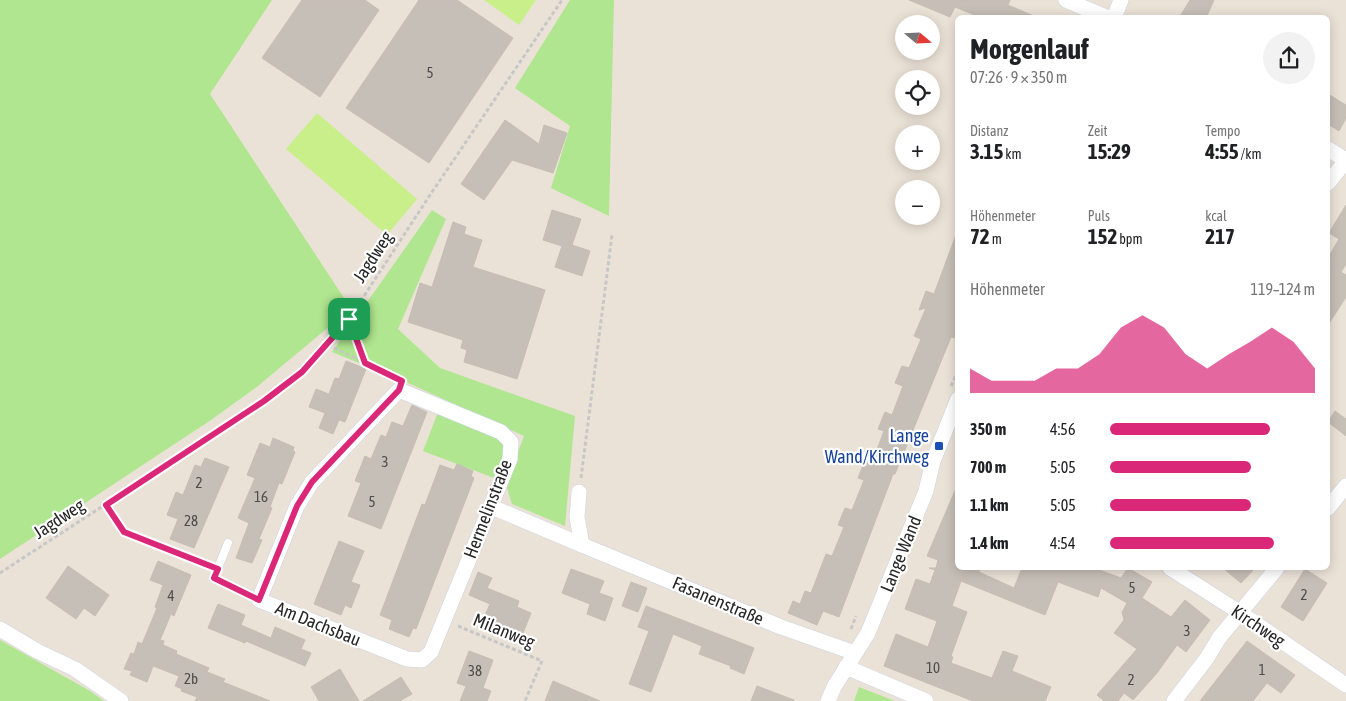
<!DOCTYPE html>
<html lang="de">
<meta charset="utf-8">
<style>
:root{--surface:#fff;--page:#f2f2f2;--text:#202124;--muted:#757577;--accent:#db2777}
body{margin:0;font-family:"Asap Condensed",sans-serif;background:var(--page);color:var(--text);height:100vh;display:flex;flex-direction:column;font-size:19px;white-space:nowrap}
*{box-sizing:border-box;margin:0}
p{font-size:16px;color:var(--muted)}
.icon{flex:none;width:28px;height:28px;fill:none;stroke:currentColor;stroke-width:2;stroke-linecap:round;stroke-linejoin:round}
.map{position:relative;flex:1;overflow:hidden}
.panel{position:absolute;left:955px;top:15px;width:375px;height:555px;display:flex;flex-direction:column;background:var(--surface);border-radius:8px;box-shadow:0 2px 12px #0003}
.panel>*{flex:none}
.needle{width:32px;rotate:109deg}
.buttons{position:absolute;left:895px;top:15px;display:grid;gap:10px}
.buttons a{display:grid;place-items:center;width:45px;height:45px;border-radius:50%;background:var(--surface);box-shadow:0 2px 12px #0003;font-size:25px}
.pin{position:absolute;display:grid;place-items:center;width:42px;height:42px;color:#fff;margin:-21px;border-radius:10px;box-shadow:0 2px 8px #0006}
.round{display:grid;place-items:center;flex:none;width:52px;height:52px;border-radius:26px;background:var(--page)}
.head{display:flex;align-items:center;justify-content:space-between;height:85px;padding:0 15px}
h1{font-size:28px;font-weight:700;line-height:38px}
.figures{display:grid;grid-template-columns:repeat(3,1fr);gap:8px;height:85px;padding:5px 15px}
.figures div{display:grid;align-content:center}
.figures b{font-size:21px;font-weight:700}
.figures small{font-size:14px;font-weight:400}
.figures p{font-size:14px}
.chart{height:140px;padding:10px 15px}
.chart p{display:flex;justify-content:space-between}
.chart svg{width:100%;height:90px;margin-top:5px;fill:var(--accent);opacity:.7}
ul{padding:0 15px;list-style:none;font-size:16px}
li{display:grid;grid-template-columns:80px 60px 1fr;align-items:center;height:38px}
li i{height:12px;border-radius:6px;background:var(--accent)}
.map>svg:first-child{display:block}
.green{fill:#b0e68f}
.pitch{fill:#c8ef89}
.building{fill:#c6bfb7;stroke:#c6beb1}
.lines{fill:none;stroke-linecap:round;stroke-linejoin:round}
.service-casing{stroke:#ccd1e2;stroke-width:9}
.minor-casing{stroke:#ccd1e2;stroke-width:16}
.path{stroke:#c7c7c7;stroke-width:3;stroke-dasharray:4 2.5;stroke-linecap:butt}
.service{stroke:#fff;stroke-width:8}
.minor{stroke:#fff;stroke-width:15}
.route-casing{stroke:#fff;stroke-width:10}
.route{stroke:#db2777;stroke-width:6}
.transit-dot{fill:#1a4fb4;stroke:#fff;stroke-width:2}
.labels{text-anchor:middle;stroke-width:4.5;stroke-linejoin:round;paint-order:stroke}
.number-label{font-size:15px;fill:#4f4d4b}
.street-label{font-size:18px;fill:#272727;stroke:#fff}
.transit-label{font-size:18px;fill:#164399;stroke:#fff;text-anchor:end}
</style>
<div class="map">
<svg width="1346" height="701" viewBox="0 0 1346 701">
<rect width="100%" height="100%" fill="#ebe2d7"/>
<g class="green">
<path d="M 0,0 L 272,0 L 210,94 L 348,304 L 331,325 L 258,386 L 211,420 L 0,559 Z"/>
<path d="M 570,0 L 614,0 L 609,216 L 551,188 L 570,126 L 515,88 Z"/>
<path d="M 432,210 L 446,219 L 398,329 L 440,368 L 575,416 L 565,526 L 512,504 L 506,485 L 524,436 L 404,381 L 332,352 Z"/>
<path d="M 440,407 L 511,442 L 502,481 L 423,451 Z"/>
<path d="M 0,640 L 90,691 L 104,701 L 0,701 Z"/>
<path d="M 859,687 L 895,701 L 854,701 Z"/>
</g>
<g class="pitch">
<path d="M 484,0 L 536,0 L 519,25 Z"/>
<path d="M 317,113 L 417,199 L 387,235 L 286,149 Z"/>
</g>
<g class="building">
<path d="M 302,0 L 365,0 L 379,10 L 320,97 L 262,58 Z"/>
<path d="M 419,0 L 457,0 L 513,38 L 429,163 L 346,108 Z"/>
<path d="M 909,0 L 1010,0 L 1008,5 L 1036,17 L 982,18 L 955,7 L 950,17 Z"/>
<path d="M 1190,0 L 1214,0 L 1206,18 L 1179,18 Z"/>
<path d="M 1328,94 L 1346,105 L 1346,118 L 1339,131 L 1328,124 Z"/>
<path d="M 505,120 L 539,144 L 544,125 L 567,133 L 553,173 L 512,160 L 484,200 L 461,184 Z"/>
<path d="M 1346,205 L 1346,264 L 1341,272 L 1346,275 L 1346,297 L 1328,325 L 1328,258 L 1339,239 L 1329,233 Z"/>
<path d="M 552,210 L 581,219 L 572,245 L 590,251 L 582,276 L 555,267 L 562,246 L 543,240 Z"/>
<path d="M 453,222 L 466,227 L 464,234 L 482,240 L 473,267 L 545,290 L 517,379 L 464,362 L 467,350 L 461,348 L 463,340 L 408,322 L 420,283 L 432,287 Z"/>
<path d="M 956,235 L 958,235 L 958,328 L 954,338 L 951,337 L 895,474 L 893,474 L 839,617 L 823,611 L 817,625 L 788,613 L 793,601 L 800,604 L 805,591 L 811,593 L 826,554 L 832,556 L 844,527 L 838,525 L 845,508 L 852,510 L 864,480 L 858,478 L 865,460 L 872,463 L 884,431 L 878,429 L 885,412 L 892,415 L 903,386 L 895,383 L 899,373 L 902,366 L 909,368 L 921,339 L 914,336 L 926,308 L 919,310 L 926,291 L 934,294 Z"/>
<path d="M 346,361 L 366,369 L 345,422 L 339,420 L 333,434 L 319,428 L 325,413 L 309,407 L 316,389 L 329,394 L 335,378 L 339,379 Z"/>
<path d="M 412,405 L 427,412 L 381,529 L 348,516 L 361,483 L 355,481 L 365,456 L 371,459 L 381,435 L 386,437 L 392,422 L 403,426 Z"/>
<path d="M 1335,411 L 1346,419 L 1346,436 L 1328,422 Z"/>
<path d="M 273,438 L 294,447 L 293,451 L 295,452 L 282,484 L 279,483 L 270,507 L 272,508 L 259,539 L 262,540 L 252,563 L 236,558 L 249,523 L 238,518 L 255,478 L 247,475 L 260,443 L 270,447 Z"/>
<path d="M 205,458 L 229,467 L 194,548 L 170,539 L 178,519 L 167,515 L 176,492 L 183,495 L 195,465 L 201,467 Z"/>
<path d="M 457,464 L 473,471 L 471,476 L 474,478 L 416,629 L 413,628 L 409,637 L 389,629 L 392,620 L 380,615 L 422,504 L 425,505 L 440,465 L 454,470 Z"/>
<path d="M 957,486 L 958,568 L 980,568 L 979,572 L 1014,588 L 1022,568 L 1094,568 L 1121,578 L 1128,568 L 1152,582 L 1142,598 L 1171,617 L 1185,600 L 1210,620 L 1186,652 L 1177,645 L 1157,673 L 1133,700 L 1124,693 L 1118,701 L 1104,701 L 1097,695 L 1137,649 L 1114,633 L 1124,620 L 1122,612 L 1127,603 L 1101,588 L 1098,597 L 1058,582 L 1045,615 L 961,581 L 952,606 L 967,612 L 951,656 L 953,657 L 951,663 L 992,678 L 1003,651 L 1018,656 L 1012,671 L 1051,687 L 1045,701 L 973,701 L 884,666 L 896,634 L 928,647 L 937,621 L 905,609 L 916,579 L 930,584 L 935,570 L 929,568 L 936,568 L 938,560 L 927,556 Z"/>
<path d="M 339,541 L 364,551 L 351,582 L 360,585 L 351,608 L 345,605 L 341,615 L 314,604 Z"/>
<path d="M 158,561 L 191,575 L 174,616 L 171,614 L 160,640 L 164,641 L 163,645 L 177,651 L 176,654 L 209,668 L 207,672 L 225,679 L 223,682 L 270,701 L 195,701 L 197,697 L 181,691 L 182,689 L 175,686 L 179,676 L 153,666 L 147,682 L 130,675 L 132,671 L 124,669 L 131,653 L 134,654 L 138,642 L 142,644 L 157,608 L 155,607 L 163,585 L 150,580 Z"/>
<path d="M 68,566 L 109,595 L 95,616 L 84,608 L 76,619 L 46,598 Z"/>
<path d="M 1223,568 L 1255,568 L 1241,583 Z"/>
<path d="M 571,569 L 604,581 L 599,593 L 613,598 L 605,621 L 587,614 L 590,604 L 562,593 Z"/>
<path d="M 1305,569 L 1327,583 L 1303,621 L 1281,607 Z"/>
<path d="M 478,572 L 492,578 L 487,588 L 519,601 L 517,607 L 531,613 L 521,638 L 482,622 L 490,604 L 469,595 Z"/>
<path d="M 631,582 L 647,588 L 638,612 L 622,606 Z"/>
<path d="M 218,604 L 245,615 L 241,625 L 271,638 L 275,627 L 305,640 L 301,649 L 311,653 L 305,666 L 246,641 L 245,643 L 208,628 Z"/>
<path d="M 646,606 L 754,648 L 744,674 L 730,668 L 731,666 L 699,654 L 702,646 L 673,634 L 651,692 L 629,684 L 649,631 L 638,627 Z"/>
<path d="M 1247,641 L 1295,675 L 1281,693 L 1267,683 L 1253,701 L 1200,701 Z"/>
<path d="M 469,651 L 493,660 L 483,688 L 491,691 L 487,701 L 460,701 L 466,686 L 457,683 Z"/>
<path d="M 340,669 L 359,701 L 319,701 L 311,687 Z"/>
<path d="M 401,677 L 412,694 L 400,701 L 363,701 Z"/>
<path d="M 553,681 L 600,701 L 545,701 Z"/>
<path d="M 757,686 L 794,700 L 794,701 L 751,701 Z"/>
</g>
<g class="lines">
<defs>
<path id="service" d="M 228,543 L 214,578 L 259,600"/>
<g id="minor">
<path d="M 1066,0 L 1108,18"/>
<path d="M 1114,18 L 1121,0"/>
<path d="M 1328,149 L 1346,160"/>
<path d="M 1328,183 L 1346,161"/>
<path d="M 399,390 L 501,432 L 511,442 L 510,459 L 431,652 L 422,660 L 407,659 L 259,600 L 297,506 L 312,482 Z"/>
<path d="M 579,492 L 577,517 L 582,545 L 781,627 L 855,653"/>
<path d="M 492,507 L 582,545"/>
<path d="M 1328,508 L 1346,486"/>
<path d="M 1170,568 L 1239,612 L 1346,685"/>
<path d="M 0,629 L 37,651 L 75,669 L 121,701"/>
<path d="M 846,667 L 926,701"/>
<path d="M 828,701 L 834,687 L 868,633 L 926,491 L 933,461 L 958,399"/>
<path d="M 1174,701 L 1207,658 L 1219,638 L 1277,568"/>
</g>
</defs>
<use href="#service" class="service-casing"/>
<use href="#minor" class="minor-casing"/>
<g class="path">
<path d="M 349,320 L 365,363 L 392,376"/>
<path d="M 328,345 L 364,362"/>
<path d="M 951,386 L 958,371"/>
<path d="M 581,478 L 612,235"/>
<path d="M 106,505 L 124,532 L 208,565"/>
<path d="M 0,573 L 264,401 L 301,372 L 328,345 L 349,319 L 430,195 L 562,0"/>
<path d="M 458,626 L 542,661 L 525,701"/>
<path d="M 851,629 L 856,616"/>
</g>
<use href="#service" class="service"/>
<use href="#minor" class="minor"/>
</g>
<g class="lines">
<defs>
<path id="route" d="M 349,319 L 365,363 L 402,381 L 399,390 L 312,482 L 297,506 L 259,600 L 214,578 L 218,569 L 124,532 L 106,505 L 264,401 L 302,372 Z"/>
</defs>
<use href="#route" class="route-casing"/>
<use href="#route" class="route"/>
</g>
<rect class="transit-dot" x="934" y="441" width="10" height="10" rx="2.5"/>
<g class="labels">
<g class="number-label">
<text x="430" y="78">5</text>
<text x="385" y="467">3</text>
<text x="199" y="488">2</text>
<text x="261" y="502">16</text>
<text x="372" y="507">5</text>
<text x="191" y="526">28</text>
<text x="1132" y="593">5</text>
<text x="1304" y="600">2</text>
<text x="171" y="601">4</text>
<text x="1187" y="636">3</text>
<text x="933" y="673">10</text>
<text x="1262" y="675">1</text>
<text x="475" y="676">38</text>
<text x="191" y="684">2b</text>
<text x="1131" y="685">2</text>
</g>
<g class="street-label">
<text transform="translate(373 257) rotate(-57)" y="6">Jagdweg</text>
<text transform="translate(488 509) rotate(-69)" y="6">Hermelinstraße</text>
<text transform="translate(59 519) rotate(-33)" y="6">Jagdweg</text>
<text transform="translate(901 554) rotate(-68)" y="6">Lange Wand</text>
<text transform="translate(718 601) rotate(23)" y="6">Fasanenstraße</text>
<text transform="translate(318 624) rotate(22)" y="6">Am Dachsbau</text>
<text transform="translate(1258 626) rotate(34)" y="6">Kirchweg</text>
<text transform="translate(504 631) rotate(22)" y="6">Milanweg</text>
</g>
<g class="transit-label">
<text x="929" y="442">Lange<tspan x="929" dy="21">Wand/Kirchweg</tspan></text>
</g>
</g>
</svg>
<div class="buttons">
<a><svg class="needle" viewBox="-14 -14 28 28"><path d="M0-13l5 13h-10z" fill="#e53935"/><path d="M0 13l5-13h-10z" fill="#757577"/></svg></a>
<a><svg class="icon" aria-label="locate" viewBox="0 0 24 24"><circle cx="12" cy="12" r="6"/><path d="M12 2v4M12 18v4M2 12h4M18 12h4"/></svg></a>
<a>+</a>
<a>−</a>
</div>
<div class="pin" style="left:349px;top:319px;background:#1e9e55"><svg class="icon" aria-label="arrive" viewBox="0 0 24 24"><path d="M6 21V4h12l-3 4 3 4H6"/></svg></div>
<section class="panel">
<div class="head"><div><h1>Morgenlauf</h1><p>07:26 · 9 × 350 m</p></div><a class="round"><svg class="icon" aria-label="share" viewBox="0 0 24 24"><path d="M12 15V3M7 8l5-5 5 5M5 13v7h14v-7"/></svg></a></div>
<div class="figures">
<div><p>Distanz</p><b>3.15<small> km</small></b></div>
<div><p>Zeit</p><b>15:29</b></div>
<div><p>Tempo</p><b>4:55<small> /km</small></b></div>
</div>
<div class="figures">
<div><p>Höhenmeter</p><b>72<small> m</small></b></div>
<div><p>Puls</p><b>152<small> bpm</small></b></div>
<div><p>kcal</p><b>217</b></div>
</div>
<div class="chart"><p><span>Höhenmeter</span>119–124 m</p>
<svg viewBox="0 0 160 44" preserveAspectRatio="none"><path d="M0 44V32L10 38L20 38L30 38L40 32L50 32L60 25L70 12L80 6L90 12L100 25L110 32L120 25L130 19L140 12L150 19L160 32V44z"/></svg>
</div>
<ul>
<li><b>350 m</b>4:56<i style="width:78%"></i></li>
<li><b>700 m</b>5:05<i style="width:69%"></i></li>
<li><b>1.1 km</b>5:05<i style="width:69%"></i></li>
<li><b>1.4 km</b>4:54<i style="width:80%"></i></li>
</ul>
</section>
</div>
